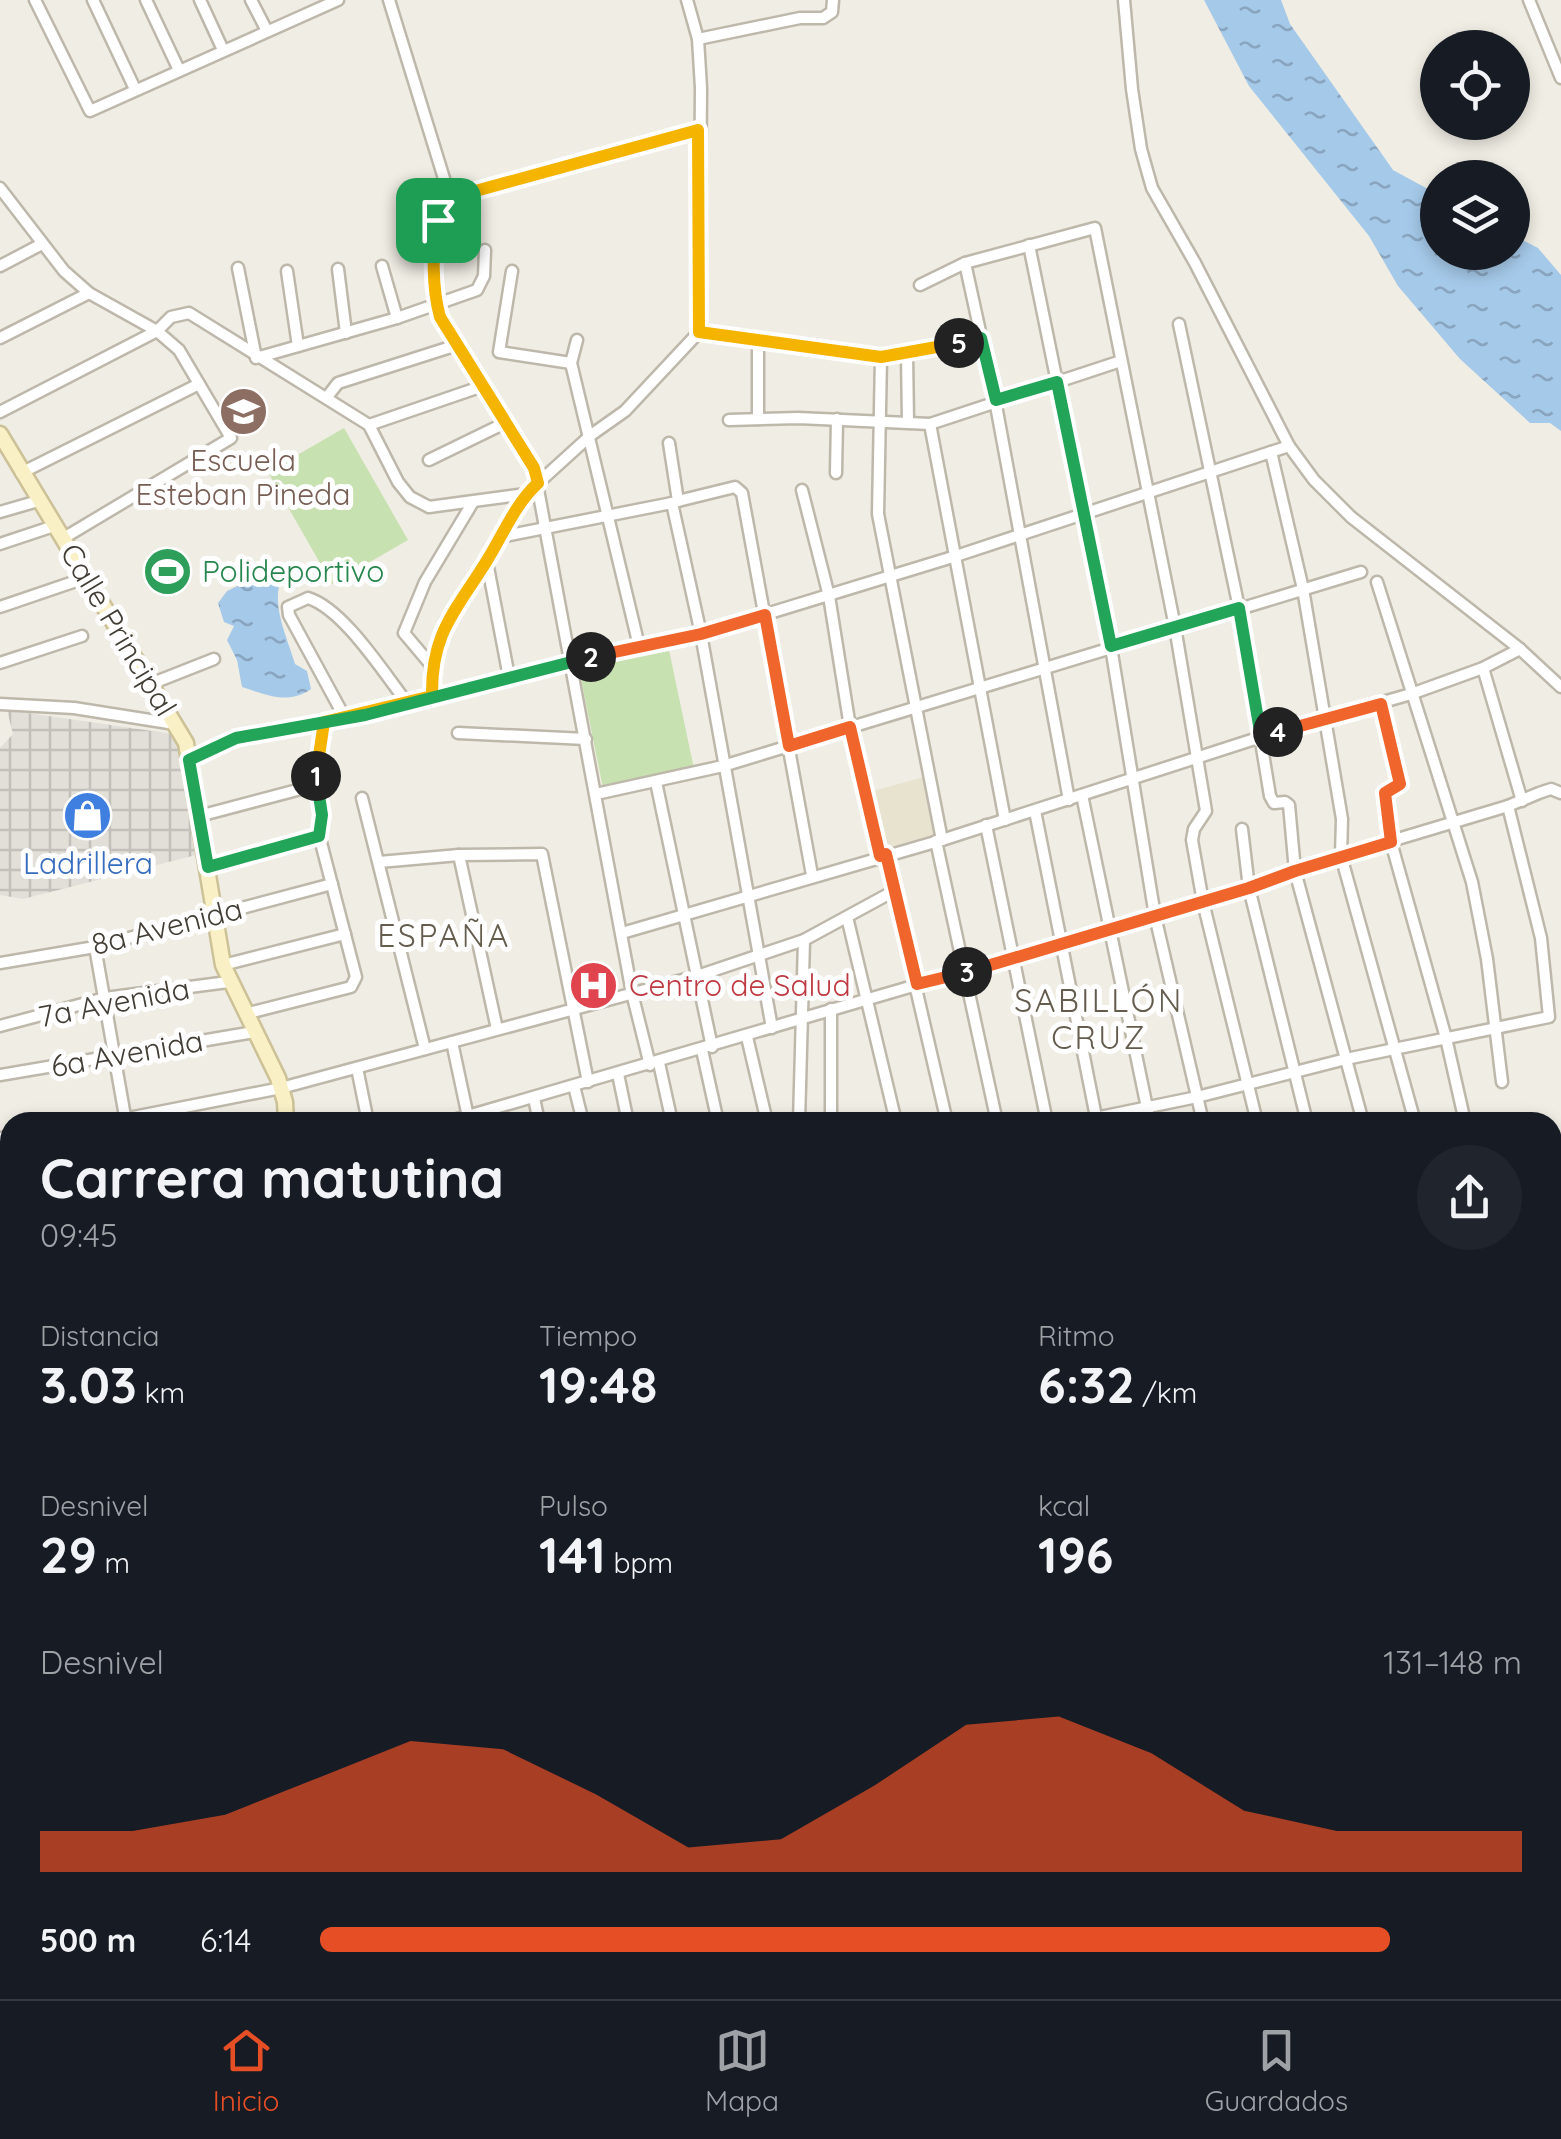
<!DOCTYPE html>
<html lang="es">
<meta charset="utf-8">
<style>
:root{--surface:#171b24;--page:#20242c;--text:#f1f3f6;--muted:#9ea1a6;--line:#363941;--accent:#e64e25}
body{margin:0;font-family:Quicksand,sans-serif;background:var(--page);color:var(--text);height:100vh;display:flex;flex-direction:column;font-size:38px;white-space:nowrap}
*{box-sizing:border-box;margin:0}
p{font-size:32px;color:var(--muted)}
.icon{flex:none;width:55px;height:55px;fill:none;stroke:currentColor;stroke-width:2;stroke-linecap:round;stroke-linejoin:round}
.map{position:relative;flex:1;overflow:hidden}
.panel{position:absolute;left:0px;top:1112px;width:1562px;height:888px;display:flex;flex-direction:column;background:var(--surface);border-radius:30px 30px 0 0;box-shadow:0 5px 15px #0003}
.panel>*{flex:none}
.fabs{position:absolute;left:1420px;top:30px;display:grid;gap:20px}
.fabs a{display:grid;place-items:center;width:110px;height:110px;border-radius:50%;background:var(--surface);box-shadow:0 5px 15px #0003;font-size:50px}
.pin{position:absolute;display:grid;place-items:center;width:85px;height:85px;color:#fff;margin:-42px;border-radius:20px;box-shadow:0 5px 15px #0006}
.km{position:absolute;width:50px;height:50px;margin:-25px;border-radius:50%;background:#222;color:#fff;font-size:28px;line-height:50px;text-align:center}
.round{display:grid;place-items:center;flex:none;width:105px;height:105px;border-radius:52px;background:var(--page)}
.summary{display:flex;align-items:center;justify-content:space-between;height:170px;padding:0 40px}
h1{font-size:55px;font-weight:700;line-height:75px}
.stats{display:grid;grid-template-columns:repeat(3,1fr);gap:15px;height:170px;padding:10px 40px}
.stats div{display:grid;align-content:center}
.stats b{font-size:50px;font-weight:700}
.stats small{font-size:28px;font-weight:400}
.stats p{font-size:28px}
.chart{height:280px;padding:20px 40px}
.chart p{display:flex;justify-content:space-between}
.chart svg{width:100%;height:180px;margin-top:10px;fill:var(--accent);opacity:.7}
ul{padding:0 40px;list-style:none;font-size:32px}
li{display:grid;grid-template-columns:160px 120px 1fr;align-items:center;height:75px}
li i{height:25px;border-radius:12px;background:var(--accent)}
.dock{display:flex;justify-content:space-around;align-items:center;height:140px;border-top:2px solid var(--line);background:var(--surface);font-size:28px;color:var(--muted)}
.dock a{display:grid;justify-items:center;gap:5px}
.dock .active{color:var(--accent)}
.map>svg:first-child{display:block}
.industrial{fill:url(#industrial-grid)}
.education{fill:#e8e3cf}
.green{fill:#c8e1b0}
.water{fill:url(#water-ripples)}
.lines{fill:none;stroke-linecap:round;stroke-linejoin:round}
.street-casing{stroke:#beb8ab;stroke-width:15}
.secondary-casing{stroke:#ccc197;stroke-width:19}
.highway-casing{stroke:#cea240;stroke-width:22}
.street{stroke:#fff;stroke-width:10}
.secondary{stroke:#f9f0c5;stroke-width:14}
.highway{stroke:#f1cd6f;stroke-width:18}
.split-1-casing{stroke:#fff;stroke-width:20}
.split-2-casing{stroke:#fff;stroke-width:20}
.split-3-casing{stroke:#fff;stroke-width:20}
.split-4-casing{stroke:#fff;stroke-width:20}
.split-5-casing{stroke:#fff;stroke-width:20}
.split-6-casing{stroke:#fff;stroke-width:20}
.split-1{stroke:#f5b400;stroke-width:12}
.split-2{stroke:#22a559;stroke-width:12}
.split-3{stroke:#f0652b;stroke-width:12}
.split-4{stroke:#f0652b;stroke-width:12}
.split-5{stroke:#22a559;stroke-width:12}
.split-6{stroke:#f5b400;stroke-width:12}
.labels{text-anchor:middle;stroke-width:10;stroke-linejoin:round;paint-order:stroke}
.education-label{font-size:30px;fill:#785e54;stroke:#fff}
.leisure-label{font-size:30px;fill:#27864d;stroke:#fff;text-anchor:start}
.street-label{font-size:30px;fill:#423d35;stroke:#fff}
.shop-label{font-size:30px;fill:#366cbe;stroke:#fff}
.health-label{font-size:30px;fill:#be3a42;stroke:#fff;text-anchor:start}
.neighbourhood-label{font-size:32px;letter-spacing:2.5px;fill:#645c4d;stroke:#fff}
</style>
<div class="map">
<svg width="1561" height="1999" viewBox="0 0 1561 1999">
<defs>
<pattern id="industrial-grid" width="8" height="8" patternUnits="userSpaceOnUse" patternTransform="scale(2.5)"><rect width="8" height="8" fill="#e2dfd9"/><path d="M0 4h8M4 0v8" fill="none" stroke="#c3c0bb"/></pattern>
<pattern id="water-ripples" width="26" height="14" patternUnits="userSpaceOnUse" patternTransform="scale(2.5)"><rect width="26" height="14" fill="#a5c9e9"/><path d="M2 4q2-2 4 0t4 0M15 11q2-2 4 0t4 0" fill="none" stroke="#88a4be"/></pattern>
</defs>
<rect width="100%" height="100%" fill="#f0ede4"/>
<path class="industrial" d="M 7,710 L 173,734 L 181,747 L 196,855 L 23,899 L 0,895 L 0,748 L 13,734 Z"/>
<path class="education" d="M 924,777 L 936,834 L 882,849 L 869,792 Z"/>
<g class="green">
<path d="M 344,428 L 408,540 L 332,584 L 268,472 Z"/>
<path d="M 669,650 L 694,769 L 603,788 L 579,669 Z"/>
</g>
<g class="water">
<path d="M 1204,0 L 1281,0 L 1290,24 L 1393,170 L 1437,194 L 1438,252 L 1512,252 L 1513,235 L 1538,248 L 1561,275 L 1561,431 L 1550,423 L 1530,423 L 1460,359 L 1398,286 L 1369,236 L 1249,86 Z"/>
<path d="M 266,573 L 282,576 C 270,605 287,636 295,664 L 307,671 L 311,689 C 288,705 267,695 242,687 L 237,660 L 227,640 L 234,626 L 224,622 L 218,603 L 227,591 Z"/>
<path d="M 1561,1302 L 1561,1433 L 1553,1441 L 1553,1311 Z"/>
<path d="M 694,1990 L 769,1990 L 770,1999 L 691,1999 Z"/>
</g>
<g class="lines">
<defs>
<g id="street">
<path d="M 35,0 L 90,111 L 338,0"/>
<path d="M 93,0 L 135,89"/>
<path d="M 146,0 L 179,70"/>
<path d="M 200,0 L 223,50"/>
<path d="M 251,0 L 267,31"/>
<path d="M 389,0 L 450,198"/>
<path d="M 1124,0 L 1132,89 L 1141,149 L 1152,188 L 1195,263 L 1289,446 L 1314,480 L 1351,517 L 1520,649 L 1561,687"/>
<path d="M 1529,0 L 1561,78"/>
<path d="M 698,39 L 800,18 L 823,18 L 832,12 L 833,0"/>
<path d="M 0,188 L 64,271 L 89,293 L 157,331 L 179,350 L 231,438 L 62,539"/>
<path d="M 1029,245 L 1111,647 L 1155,916 L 1203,1122"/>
<path d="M 965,263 L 995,400 L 1069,800"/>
<path d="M 0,266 L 42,244"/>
<path d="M 382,266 L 397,318"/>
<path d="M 238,268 L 256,358 L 397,318 L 477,290 L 484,276 L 485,250"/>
<path d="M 338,269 L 346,333"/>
<path d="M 287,271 L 298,346"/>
<path d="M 512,271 L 499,352 L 571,363"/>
<path d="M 920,285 L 965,263 L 1095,228 L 1175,627 L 1205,805 L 1206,811 L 1194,829 L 1192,840 L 1203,902 L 1257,1122"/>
<path d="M 1179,324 L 1239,608 L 1270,796 L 1274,803 L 1285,802 L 1289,805 L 1295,871 L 1363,1122"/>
<path d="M 699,332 L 881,357 L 907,355 L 981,338"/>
<path d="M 0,338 L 89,293"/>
<path d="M 577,340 L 571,363 L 639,646"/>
<path d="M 907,355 L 908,422"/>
<path d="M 881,357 L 878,514 L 942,840"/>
<path d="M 327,397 L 338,383 L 457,345"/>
<path d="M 0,412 L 157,331 L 171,317 L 189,313 L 369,425 L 398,482 L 410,497 L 429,507 L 526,494 L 591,435 L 625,411 L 699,332 L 701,88 L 698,39 L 687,0"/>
<path d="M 758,419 L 758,342"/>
<path d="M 729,420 L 798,418 L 930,424 L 1121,361"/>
<path d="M 930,424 L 1005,820"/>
<path d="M 369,425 L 483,386"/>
<path d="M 669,443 L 678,501 L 672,503 L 701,634 L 772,1028"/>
<path d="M 1271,452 L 1303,589 L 1342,819 L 1341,856 L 1415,1122"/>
<path d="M 429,460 L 507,422"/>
<path d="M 21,473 L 199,384"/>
<path d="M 836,473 L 837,419"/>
<path d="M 802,490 L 829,596 L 850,727 L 880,856"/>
<path d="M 678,501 L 735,487 L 742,493 L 812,875"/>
<path d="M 0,512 L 38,501"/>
<path d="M 500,537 L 672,503"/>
<path d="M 0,544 L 54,526"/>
<path d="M 487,562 L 509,677"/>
<path d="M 1377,582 L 1472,882 L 1487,959 L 1502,1082"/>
<path d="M 0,607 L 88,577"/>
<path d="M 0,663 L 82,636"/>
<path d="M 431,665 L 446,620 L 487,562 L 526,494"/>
<path d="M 1483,668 L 1522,801"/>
<path d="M 153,683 L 214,659"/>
<path d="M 431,696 L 431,665 L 404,633 L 425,582 L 473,502"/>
<path d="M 0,704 L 74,708 L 175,724"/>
<path d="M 1381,704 L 1399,784 L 1385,793 L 1391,842 L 1446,1038 L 1465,1122"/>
<path d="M 345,718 L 289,615 L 288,607 L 308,598 C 344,609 385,675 408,704"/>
<path d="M 458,733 L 586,739"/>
<path d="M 189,759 L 236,737 L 365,715 L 571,662 L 701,634 L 956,556 L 1289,446"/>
<path d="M 656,782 L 712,1047"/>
<path d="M 596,794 L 723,766 L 1361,572"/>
<path d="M 1082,795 L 1150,1122"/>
<path d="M 362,798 L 425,1049"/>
<path d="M 1035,811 L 1097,1122"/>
<path d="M 199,816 L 316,785"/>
<path d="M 986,825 L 1047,1122"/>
<path d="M 1242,829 L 1249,888 L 1307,1122"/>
<path d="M 936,841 L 997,1122"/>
<path d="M 459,855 L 497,1029"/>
<path d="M 885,855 L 947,1122"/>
<path d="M 379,862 L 459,855 L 542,854 L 588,1082"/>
<path d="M 208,867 L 319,835"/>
<path d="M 847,917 L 896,1122"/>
<path d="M 622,933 L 942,840 L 1261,737 L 1411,694 L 1483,668 L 1520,649"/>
<path d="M 95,947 L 126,1122"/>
<path d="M 0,963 L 95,947 L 332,884"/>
<path d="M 223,965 L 345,934"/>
<path d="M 831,1009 L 831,1120"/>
<path d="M 245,1014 L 351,987 L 356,977 L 319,835 C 322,817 318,805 316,787 C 314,766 320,743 324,722"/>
<path d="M 0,1026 L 105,998 L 228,982"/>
<path d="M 747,1037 L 767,1122"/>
<path d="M 452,1042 L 468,1117"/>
<path d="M 702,1050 L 718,1122"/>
<path d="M 659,1063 L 672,1122"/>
<path d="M 650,1065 L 632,993 L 534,468 L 440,317 C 430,282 428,229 450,198 L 698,130"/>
<path d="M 357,1068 L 368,1122"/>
<path d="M 618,1074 L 628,1122"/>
<path d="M 0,1075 L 254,1032"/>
<path d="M 574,1086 L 583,1122"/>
<path d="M 534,1098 L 539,1122"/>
<path d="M 108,1122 L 281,1088 L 697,976 L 804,940 L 894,891"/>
<path d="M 447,1122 L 1249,888 L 1341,856 L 1508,806 L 1539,793 L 1551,789 L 1561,793"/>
<path d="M 799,1122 L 804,940"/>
<path d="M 1076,1122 L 1197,1097 L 1346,1059 L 1549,1017 L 1541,938 L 1508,806"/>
<path d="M 0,1138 L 10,1137"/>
<path d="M 0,1201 L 10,1199"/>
<path d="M 1552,1226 L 1561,1207"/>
<path d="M 0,1320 L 10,1384"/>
<path d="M 0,1452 L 10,1453"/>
<path d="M 0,1534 L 10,1533"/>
<path d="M 0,1582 L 10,1581"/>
<path d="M 1552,1588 L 1561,1580"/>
<path d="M 0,1630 L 10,1629"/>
<path d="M 1552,1634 L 1561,1625"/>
<path d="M 1552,1671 L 1561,1680"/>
<path d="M 0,1679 L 10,1678"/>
<path d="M 1552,1707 L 1561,1698"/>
<path d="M 0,1727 L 10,1726"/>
<path d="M 0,1774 L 10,1773"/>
<path d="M 0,1822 L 10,1821"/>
<path d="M 0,1869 L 10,1868"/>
<path d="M 0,1917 L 10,1917"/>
<path d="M 0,1970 L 10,1969"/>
<path d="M 101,1990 L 103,1999"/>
<path d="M 240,1990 L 241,1999"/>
<path d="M 610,1999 L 613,1990"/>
<path d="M 635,1999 L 640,1990"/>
<path d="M 1273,1999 L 1282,1990"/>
</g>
<g id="secondary">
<path d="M 0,434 L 186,743 L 223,965 L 278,1078 L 285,1102 L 286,1122"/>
<path d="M 364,1990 L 366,1999"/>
</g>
<g id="highway">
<path d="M 1552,1769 L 1561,1760"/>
<path d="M 1552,1792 L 1561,1784"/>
<path d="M 1321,1999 L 1330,1990"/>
<path d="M 1345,1999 L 1354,1990"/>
</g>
</defs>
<use href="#street" class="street-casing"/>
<use href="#secondary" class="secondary-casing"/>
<use href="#highway" class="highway-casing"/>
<use href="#street" class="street"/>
<use href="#secondary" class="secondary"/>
<use href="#highway" class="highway"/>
</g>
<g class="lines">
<defs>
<path id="split-1" d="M 316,776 L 324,722 L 432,696 C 431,633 455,612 486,562 C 503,535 515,504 538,483 L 534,468 L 440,317 C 432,288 432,249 438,220"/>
<path id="split-2" d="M 316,776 L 322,815 L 319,836 L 208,867 L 189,760 L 236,738 L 365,715 L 591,657"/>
<path id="split-3" d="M 591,657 L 701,634 L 765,615 L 789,746 L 850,727 L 880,856 L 886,854 L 917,984 L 967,972"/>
<path id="split-4" d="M 967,972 L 1249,888 L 1295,871 L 1391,842 L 1385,793 L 1400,784 L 1381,704 L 1278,732"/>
<path id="split-5" d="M 959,343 L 981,338 L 996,400 L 1057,382 L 1111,646 L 1239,608 L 1261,737 L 1278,732"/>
<path id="split-6" d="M 438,220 L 450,198 L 698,130 L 699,332 L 881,357 L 959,343"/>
</defs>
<use href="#split-1" class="split-1-casing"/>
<use href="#split-2" class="split-2-casing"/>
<use href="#split-3" class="split-3-casing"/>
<use href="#split-4" class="split-4-casing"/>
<use href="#split-5" class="split-5-casing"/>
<use href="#split-6" class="split-6-casing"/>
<use href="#split-1" class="split-1"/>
<use href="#split-2" class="split-2"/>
<use href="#split-3" class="split-3"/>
<use href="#split-4" class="split-4"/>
<use href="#split-5" class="split-5"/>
<use href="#split-6" class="split-6"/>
</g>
<defs>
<symbol id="school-disc" viewBox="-11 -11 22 22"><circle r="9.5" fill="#8d6e63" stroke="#fff"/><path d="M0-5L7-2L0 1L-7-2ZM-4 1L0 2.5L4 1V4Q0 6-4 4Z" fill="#fff"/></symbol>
<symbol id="stadium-disc" viewBox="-11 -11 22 22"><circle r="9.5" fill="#2e9e5b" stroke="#fff"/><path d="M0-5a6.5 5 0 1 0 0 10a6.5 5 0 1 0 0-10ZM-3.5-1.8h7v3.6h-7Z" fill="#fff"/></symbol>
<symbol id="shop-disc" viewBox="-11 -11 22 22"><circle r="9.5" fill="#3f7fe0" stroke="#fff"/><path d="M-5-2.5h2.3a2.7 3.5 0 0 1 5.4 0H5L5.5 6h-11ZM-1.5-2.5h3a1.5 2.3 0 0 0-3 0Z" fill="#fff"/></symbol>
<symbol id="hospital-disc" viewBox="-11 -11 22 22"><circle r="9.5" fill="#e0444e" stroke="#fff"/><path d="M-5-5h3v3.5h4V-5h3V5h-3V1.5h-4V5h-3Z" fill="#fff"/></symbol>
</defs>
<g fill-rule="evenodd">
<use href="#school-disc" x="216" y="384" width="55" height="55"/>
<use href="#stadium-disc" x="140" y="544" width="55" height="55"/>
<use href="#shop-disc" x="60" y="788" width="55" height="55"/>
<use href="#hospital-disc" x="566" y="958" width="55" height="55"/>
</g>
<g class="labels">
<g class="education-label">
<text x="243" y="471">Escuela<tspan x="243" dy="34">Esteban Pineda</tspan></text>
</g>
<g class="leisure-label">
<text x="202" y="582">Polideportivo</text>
</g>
<g class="street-label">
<text transform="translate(118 630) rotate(59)" y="10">Calle Principal</text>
<text transform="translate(167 927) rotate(-14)" y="10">8a Avenida</text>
<text transform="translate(114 1003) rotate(-11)" y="10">7a Avenida</text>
<text transform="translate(127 1054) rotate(-10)" y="10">6a Avenida</text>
</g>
<g class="shop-label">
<text x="88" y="874">Ladrillera</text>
</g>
<g class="health-label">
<text x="629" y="996">Centro de Salud</text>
</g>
<g class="neighbourhood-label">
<text x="444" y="947">ESPAÑA</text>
<text x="1099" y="1012">SABILLÓN<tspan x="1099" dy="37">CRUZ</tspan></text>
</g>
</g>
</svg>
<div class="fabs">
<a><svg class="icon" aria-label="locate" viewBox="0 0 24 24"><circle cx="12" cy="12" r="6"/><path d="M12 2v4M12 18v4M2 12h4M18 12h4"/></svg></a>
<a><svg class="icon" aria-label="layers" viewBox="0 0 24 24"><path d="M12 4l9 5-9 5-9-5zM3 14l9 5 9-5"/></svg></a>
</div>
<div class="pin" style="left:438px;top:220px;background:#1e9e55"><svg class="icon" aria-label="arrive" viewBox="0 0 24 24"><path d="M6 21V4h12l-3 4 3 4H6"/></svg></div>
<b class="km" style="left:316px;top:776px">1</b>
<b class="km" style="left:591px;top:657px">2</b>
<b class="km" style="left:967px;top:972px">3</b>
<b class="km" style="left:1278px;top:732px">4</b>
<b class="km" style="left:959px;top:343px">5</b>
<section class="panel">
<div class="summary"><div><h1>Carrera matutina</h1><p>09:45</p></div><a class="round"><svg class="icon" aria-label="share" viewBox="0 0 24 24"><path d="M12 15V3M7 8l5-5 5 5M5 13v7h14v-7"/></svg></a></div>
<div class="stats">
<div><p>Distancia</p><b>3.03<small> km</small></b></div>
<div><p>Tiempo</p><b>19:48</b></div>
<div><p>Ritmo</p><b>6:32<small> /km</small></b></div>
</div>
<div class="stats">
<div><p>Desnivel</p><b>29<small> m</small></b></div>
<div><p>Pulso</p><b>141<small> bpm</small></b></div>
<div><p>kcal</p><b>196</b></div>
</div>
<div class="chart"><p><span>Desnivel</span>131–148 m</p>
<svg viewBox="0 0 160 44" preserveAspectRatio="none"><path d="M0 44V34L10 34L20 30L30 21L40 12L50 14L60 25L70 38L80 36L90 23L100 8L110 6L120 15L130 29L140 34L150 34L160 34V44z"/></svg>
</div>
<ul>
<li><b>500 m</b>6:14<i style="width:89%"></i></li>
</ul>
</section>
</div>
<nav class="dock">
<a class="active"><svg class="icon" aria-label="home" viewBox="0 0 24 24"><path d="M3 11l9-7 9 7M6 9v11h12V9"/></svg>Inicio</a>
<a><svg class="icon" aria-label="map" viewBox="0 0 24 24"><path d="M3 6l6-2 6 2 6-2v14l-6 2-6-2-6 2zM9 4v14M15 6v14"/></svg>Mapa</a>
<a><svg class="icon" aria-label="saved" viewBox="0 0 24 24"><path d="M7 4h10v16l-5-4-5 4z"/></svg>Guardados</a>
</nav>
